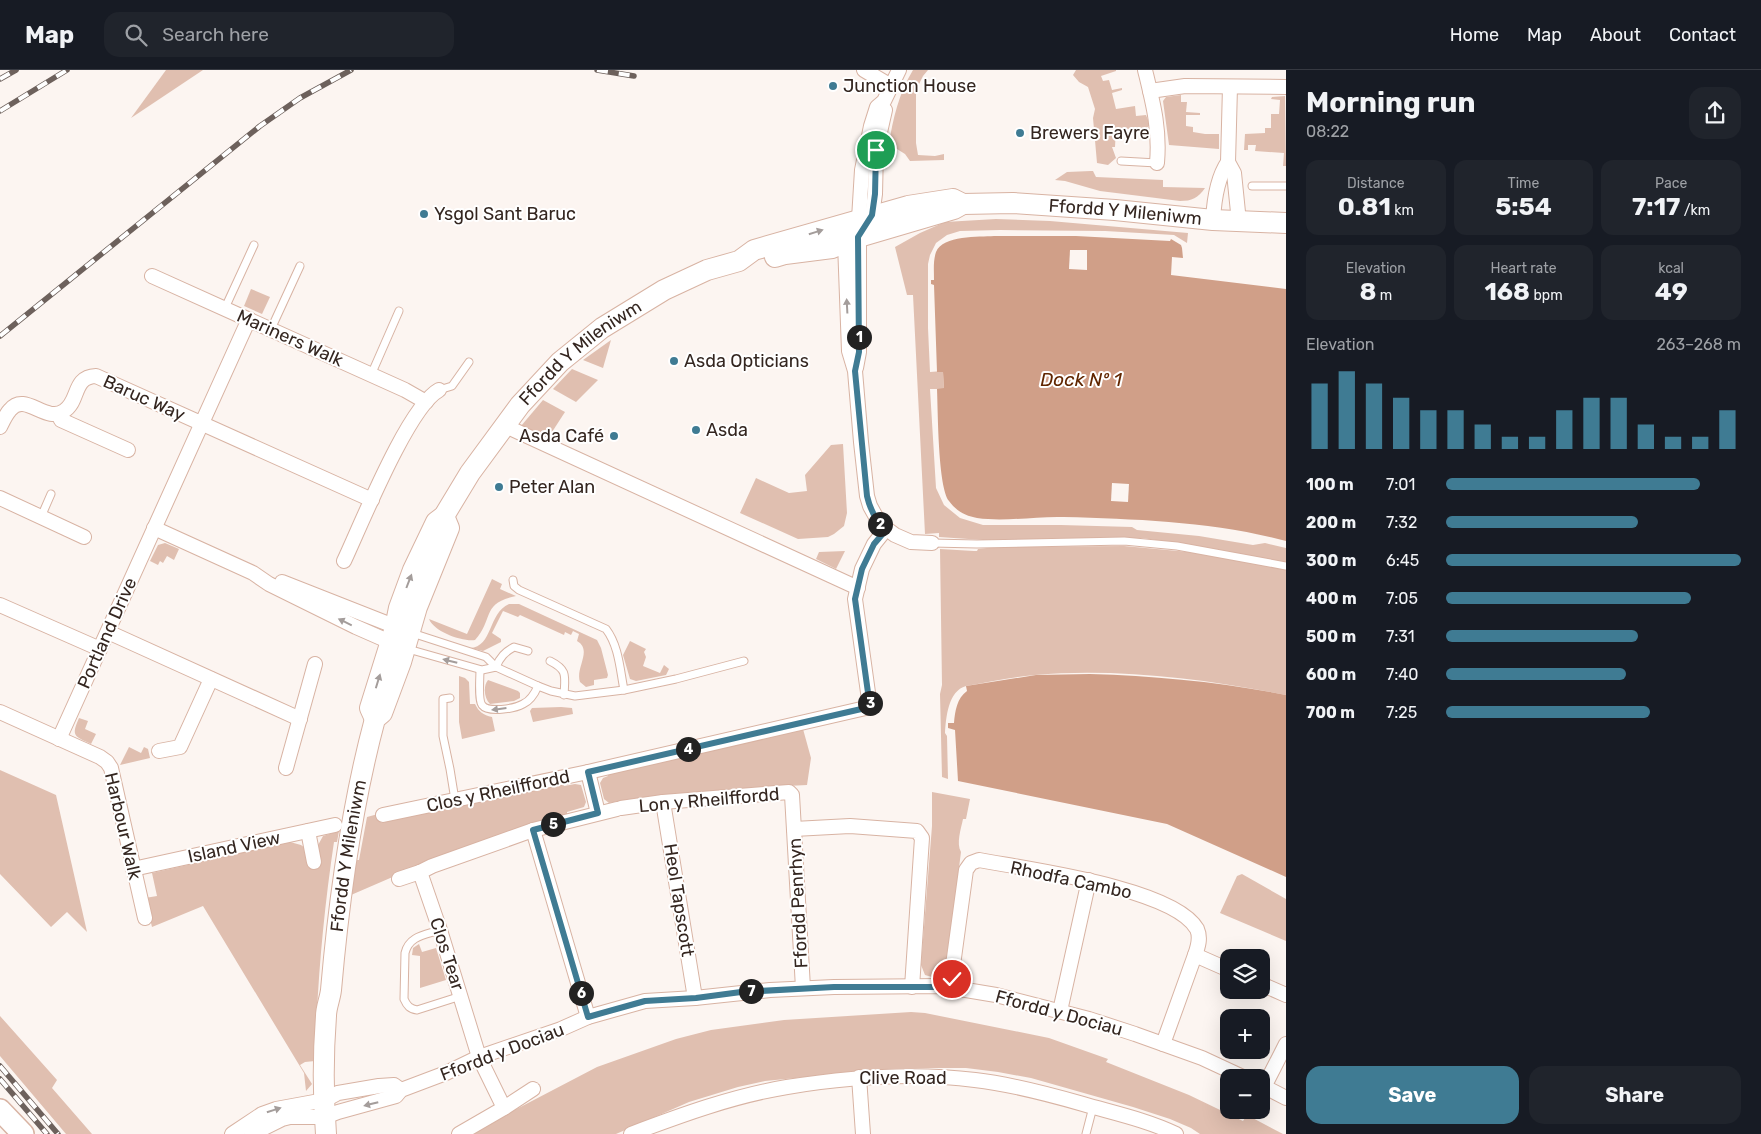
<!DOCTYPE html>
<meta charset="utf-8">
<style>
:root{--surface:#171b24;--page:#20242c;--text:#f1f3f6;--muted:#9ea1a6;--line:#363941;--accent:#3f7b93}
body{margin:0;font-family:Rubik,sans-serif;background:var(--page);color:var(--text);height:100vh;display:flex;flex-direction:column;font-size:19px;white-space:nowrap}
*{box-sizing:border-box;margin:0}
p{font-size:16px;color:var(--muted)}
.icon{flex:none;width:28px;height:28px;fill:none;stroke:currentColor;stroke-width:2;stroke-linecap:round;stroke-linejoin:round}
.map{position:relative;flex:1;overflow:hidden}
.side{display:flex;flex-direction:column;background:var(--surface);width:475px}
.side>*{flex:none}
.fabs{position:absolute;left:1220px;top:879px;display:grid;gap:10px}
.fabs a{display:grid;place-items:center;width:50px;height:50px;border-radius:10px;background:var(--surface);box-shadow:0 5px 20px #0002;font-size:25px}
.pin{position:absolute;display:grid;place-items:center;width:42px;height:42px;color:#fff;margin:-21px;border:2px solid #fff;border-radius:50%;box-shadow:0 1px 5px #0007}
.km{position:absolute;width:25px;height:25px;margin:-12px;border-radius:50%;background:#222;color:#fff;font-size:14px;line-height:25px;text-align:center}
.round{display:grid;place-items:center;flex:none;width:52px;height:52px;border-radius:15px;background:var(--page)}
.headline{display:flex;align-items:center;justify-content:space-between;height:85px;padding:0 20px}
h1{font-size:28px;font-weight:700;line-height:38px}
.stats{display:grid;grid-template-columns:repeat(3,1fr);gap:8px;height:85px;padding:5px 20px}
.stats div{display:grid;align-content:center;border-radius:12px;background:var(--page);text-align:center}
.stats b{font-size:25px;font-weight:700}
.stats small{font-size:14px;font-weight:400}
.stats p{font-size:14px}
.chart{height:140px;padding:10px 20px}
.chart p{display:flex;justify-content:space-between}
.chart svg{width:100%;height:90px;margin-top:5px;stroke:var(--accent);stroke-width:6}
.action{display:flex;gap:10px;margin-top:auto;padding:10px 20px}
.action a{flex:1;height:58px;border-radius:15px;background:var(--accent);color:#fff;font-size:20px;font-weight:700;line-height:58px;text-align:center}
.action a+a{background:var(--page);color:var(--text)}
ul{padding:0 20px;list-style:none;font-size:16px}
li{display:grid;grid-template-columns:80px 60px 1fr;align-items:center;height:38px}
li i{height:12px;border-radius:6px;background:var(--accent)}
header{display:flex;align-items:center;gap:30px;box-sizing:border-box;height:70px;padding:0 25px;background:var(--surface);border-bottom:1px solid var(--line)}
header strong{font-size:24px}
nav{display:flex;gap:28px;margin-inline-start:auto;font-size:18px}
.search{width:350px;height:45px;background:var(--page);display:flex;align-items:center;gap:12px;box-sizing:border-box;padding:0 18px;border-radius:15px;color:var(--muted);font-size:19px}
main{display:flex;flex:1;min-height:0}
.map>svg:first-child{display:block}
.green{fill:#e0bfb0}
.water{fill:#d09f88}
.pier{fill:#fcf5f1}
.lines{fill:none;stroke-linecap:round;stroke-linejoin:round}
.lane-casing{stroke:#d8b3a3;stroke-width:9}
.street-casing{stroke:#d8b3a3;stroke-width:16}
.secondary-casing{stroke:#d8b3a3;stroke-width:22}
.primary-casing{stroke:#d8b3a3;stroke-width:24}
.lane{stroke:#fff;stroke-width:7}
.street{stroke:#fff;stroke-width:14}
.secondary{stroke:#fff;stroke-width:20}
.primary{stroke:#fff;stroke-width:21}
.rail-casing{stroke:#6d615c;stroke-width:5.5}
.rail{stroke:#fff;stroke-width:4;stroke-dasharray:11;stroke-linecap:butt}
.oneway{fill:#a49d9b}
.route-casing{stroke:#fff;stroke-width:10}
.route{stroke:#3f7b93;stroke-width:6}
.poi-dot{fill:#3f7b93;stroke:#fff;stroke-width:2}
.labels{text-anchor:middle;stroke-width:4;stroke-linejoin:round;paint-order:stroke}
.poi-label{font-size:18px;fill:#342620;stroke:#fff;text-anchor:start}
.street-label{font-size:18px;fill:#342620;stroke:#fff}
.water-label{font-size:19px;font-style:italic;fill:#612601;stroke:#fff}
</style>
<header>
<strong>Map</strong>
<div class="search"><svg class="icon" aria-label="search" viewBox="0 0 24 24"><circle cx="10" cy="10" r="6"/><path d="M15 15l6 6"/></svg>Search here</div>
<nav><a>Home</a><a>Map</a><a>About</a><a>Contact</a></nav>
</header>
<main>
<div class="map">
<svg width="1286" height="1064" viewBox="0 0 1286 1064">
<rect width="100%" height="100%" fill="#fcf5f1"/>
<g class="green">
<path d="M 166,0 L 203,0 L 131,48 Z"/>
<path d="M 913,0 L 928,0 L 923,6 L 916,20 L 916,73 L 918,85 L 935,86 L 944,84 L 944,90 L 910,91 L 905,84 L 889,74 C 893,48 899,23 913,0 Z"/>
<path d="M 1076,0 L 1116,0 L 1116,1 L 1101,6 L 1103,11 L 1109,10 L 1112,20 L 1122,18 L 1122,20 L 1112,23 L 1116,39 L 1135,36 L 1136,46 L 1146,45 L 1150,55 L 1144,60 L 1116,58 L 1115,77 L 1112,77 L 1116,88 L 1108,95 L 1097,93 L 1093,48 L 1095,39 L 1088,17 L 1079,12 L 1073,5 Z"/>
<path d="M 1181,25 L 1181,32 L 1187,32 L 1186,42 L 1200,43 L 1200,45 L 1186,45 L 1186,56 L 1193,57 L 1193,62 L 1205,64 L 1219,64 L 1219,79 L 1169,75 L 1163,31 L 1166,27 Z"/>
<path d="M 1285,26 L 1286,96 L 1283,96 L 1284,83 L 1255,81 L 1256,75 L 1248,75 L 1248,80 L 1244,80 L 1245,64 L 1265,63 L 1265,58 L 1271,58 L 1271,44 L 1279,44 L 1280,30 L 1271,29 L 1272,27 Z"/>
<path d="M 1091,101 L 1093,101 L 1096,107 L 1163,110 L 1163,117 L 1205,118 C 1198,128 1192,131 1180,131 L 1100,121 L 1065,111 L 1055,110 L 1067,102 Z"/>
<path d="M 996,149 L 1050,151 L 1188,163 L 1187,173 L 1174,165 L 1105,161 L 1000,160 L 960,161 L 947,165 L 936,173 L 930,185 L 928,194 L 928,258 L 930,302 L 943,301 L 944,319 L 930,319 L 936,418 L 944,435 L 960,448 L 983,455 L 1061,455 L 1132,457 L 1137,460 L 1199,466 L 1253,475 L 1265,473 L 1286,478 L 1286,493 L 1209,478 L 1142,468 L 983,470 L 939,467 L 939,463 L 925,464 L 913,225 L 907,225 L 895,177 L 920,163 L 945,152 Z"/>
<path d="M 251,219 L 270,227 L 262,244 L 244,236 Z"/>
<path d="M 611,270 L 603,298 L 583,290 Z"/>
<path d="M 572,299 L 598,310 L 576,332 L 553,319 Z"/>
<path d="M 543,330 L 565,342 L 552,362 L 538,364 L 521,356 Z"/>
<path d="M 843,374 L 847,443 L 844,456 L 834,464 L 828,467 L 798,469 L 740,443 L 756,408 L 789,423 L 807,421 L 805,405 L 831,375 Z"/>
<path d="M 165,473 L 179,479 L 174,490 L 167,486 L 163,493 L 160,491 L 158,495 L 150,491 L 158,475 Z"/>
<path d="M 1124,476 L 1189,482 L 1286,499 L 1286,625 C 1205,609 1117,598 1035,605 C 1012,607 989,612 966,616 C 948,621 946,648 945,663 L 947,666 L 948,709 L 942,707 L 940,624 L 942,615 L 940,479 L 974,481 L 977,481 L 978,479 L 996,477 Z"/>
<path d="M 845,481 L 836,499 L 816,489 L 819,482 Z"/>
<path d="M 492,509 L 502,514 L 500,519 L 516,526 C 481,533 494,549 475,570 C 463,572 434,562 429,549 L 467,564 Z"/>
<path d="M 509,534 L 519,534 L 597,570 L 601,578 L 608,605 L 607,608 L 594,610 L 594,615 L 586,617 L 580,612 C 575,598 593,580 577,571 L 579,564 L 573,561 L 571,565 L 565,562 L 564,565 L 520,545 L 518,547 L 503,541 L 492,563 L 501,569 L 501,572 L 483,581 L 470,578 C 493,577 488,543 509,534 Z"/>
<path d="M 630,571 L 646,579 L 644,582 L 646,587 L 643,596 L 660,603 L 664,595 L 669,599 L 666,605 L 636,611 L 630,609 L 623,585 Z"/>
<path d="M 459,606 L 465,608 L 469,612 L 470,634 L 475,634 C 479,642 483,645 492,647 L 495,661 L 462,669 L 459,652 Z"/>
<path d="M 488,610 L 518,621 L 520,623 L 520,628 L 514,631 L 490,634 C 484,628 483,616 488,610 Z"/>
<path d="M 561,637 L 572,638 L 573,644 L 533,652 L 530,641 L 532,638 Z"/>
<path d="M 79,648 L 88,651 L 85,659 L 96,664 L 91,674 C 74,666 71,666 79,648 Z"/>
<path d="M 803,659 L 811,688 L 807,715 L 729,719 L 620,734 L 619,731 L 609,733 L 604,729 L 600,713 L 603,708 L 608,706 L 607,702 Z"/>
<path d="M 129,677 L 141,683 L 144,677 L 148,679 L 150,688 L 120,695 Z"/>
<path d="M 0,700 L 56,725 L 87,862 L 67,842 L 51,857 L 0,804 Z"/>
<path d="M 563,712 L 564,716 L 575,714 L 581,715 L 586,732 L 584,737 L 567,742 L 567,747 L 418,796 L 351,825 L 356,790 L 359,790 L 367,747 L 378,744 L 381,753 Z"/>
<path d="M 932,722 L 970,729 L 966,749 L 963,749 C 961,759 956,773 961,782 L 946,899 L 943,898 L 940,905 L 932,907 L 925,905 L 921,895 L 932,756 Z"/>
<path d="M 339,761 L 337,772 L 334,772 C 323,845 317,917 315,991 L 305,992 L 300,995 L 312,1014 L 306,1021 L 304,1003 L 203,836 L 152,857 L 145,828 L 157,826 L 152,803 L 290,772 L 301,775 L 305,778 L 317,777 L 323,766 Z"/>
<path d="M 1242,804 L 1286,829 L 1286,871 L 1220,843 L 1237,806 Z"/>
<path d="M 419,874 L 422,882 L 436,878 L 446,910 L 420,918 L 420,886 L 412,885 L 413,878 Z"/>
<path d="M 911,942 L 925,943 L 1049,968 L 1108,989 L 1106,992 L 1189,1025 L 1243,1051 L 1247,1045 L 1283,1064 L 1200,1064 L 1191,1058 L 1170,1049 L 1133,1037 L 1031,1008 L 998,1002 L 966,998 L 932,998 L 887,999 L 765,1011 L 738,1017 L 689,1032 L 616,1064 L 469,1064 L 597,997 L 676,969 L 711,960 L 784,950 Z"/>
<path d="M 0,946 L 57,1010 L 52,1018 L 92,1064 L 66,1064 L 0,986 Z"/>
</g>
<g class="water">
<path d="M 994,166 L 1076,166 L 1170,171 L 1171,169 L 1181,175 L 1182,178 L 1183,188 L 1172,187 L 1171,205 L 1286,219 L 1286,471 C 1215,452 1138,449 1064,447 C 1036,446 1006,452 977,448 C 966,446 956,441 949,431 C 938,417 938,341 937,319 L 944,318 L 943,302 L 937,302 L 934,215 L 931,214 L 931,210 L 934,210 C 934,201 933,191 936,182 C 943,165 979,167 994,166 Z"/>
<path d="M 1090,604 C 1156,606 1221,612 1286,625 L 1286,807 L 1167,754 L 958,711 L 955,660 L 948,658 L 948,653 L 954,653 C 955,641 957,628 967,621 L 966,616 L 1036,605 Z"/>
</g>
<g class="pier">
<path d="M 1070,180 L 1087,180 L 1087,200 L 1069,199 Z"/>
<path d="M 1112,413 L 1129,414 L 1128,432 L 1111,431 Z"/>
</g>
<g class="lines">
<defs>
<g id="lane">
<path d="M 1121,91 L 1157,93"/>
<path d="M 1252,116 L 1286,116"/>
<path d="M 225,238 L 254,175"/>
<path d="M 271,259 L 300,196"/>
<path d="M 371,305 L 399,241"/>
<path d="M 439,320 L 452,316 L 469,292"/>
<path d="M 41,447 L 51,424"/>
<path d="M 932,473 L 977,474 L 1124,471 L 1177,476 L 1286,496"/>
<path d="M 513,510 L 514,516 L 519,520 L 606,559 C 619,576 620,600 624,620"/>
<path d="M 412,563 L 486,587 L 496,597 L 538,616 L 551,621 L 575,626 L 624,620 L 676,609 L 744,591"/>
<path d="M 408,579 L 482,600 L 496,597"/>
<path d="M 550,591 C 568,600 565,606 564,625"/>
<path d="M 496,597 C 500,587 505,582 514,577 L 528,581"/>
<path d="M 480,600 C 480,607 478,630 482,635 C 488,643 514,639 523,634 C 530,631 535,623 538,616"/>
<path d="M 450,628 L 443,629 L 443,666 L 450,699 L 455,730"/>
<path d="M 440,860 C 425,865 409,866 405,883 L 404,929 C 407,936 410,939 417,940 L 461,926"/>
<path d="M 1086,1064 L 1093,1037"/>
</g>
<g id="street">
<path d="M 864,0 L 891,16"/>
<path d="M 899,0 L 884,31 L 877,37 L 871,56 L 862,100 L 859,149 L 845,173 L 849,281 L 855,301 L 861,372 L 867,426 L 870,436 L 880,454 L 895,465 L 911,472 L 932,473"/>
<path d="M 1145,0 C 1153,33 1160,59 1157,93"/>
<path d="M 1230,17 L 1228,92 L 1234,103 L 1239,152"/>
<path d="M 1150,21 L 1185,16 L 1286,17"/>
<path d="M 1213,150 C 1214,131 1217,108 1228,92"/>
<path d="M 152,206 L 405,320 L 426,332"/>
<path d="M 856,298 L 859,282 L 859,167 L 872,145 L 875,124 L 876,80 L 885,40"/>
<path d="M 58,344 L 61,350 L 128,380"/>
<path d="M 0,357 C 3,351 6,344 10,340 C 25,321 46,354 64,341 C 80,331 72,307 96,306 L 372,430"/>
<path d="M 514,360 L 858,518"/>
<path d="M 0,428 L 84,467"/>
<path d="M 154,458 L 253,503 L 269,514 L 356,557 L 397,575"/>
<path d="M 344,491 C 361,455 408,337 439,320"/>
<path d="M 282,512 L 404,560"/>
<path d="M 0,535 L 100,579"/>
<path d="M 108,562 L 300,649"/>
<path d="M 0,642 L 100,687 L 107,692 L 111,698 L 145,848"/>
<path d="M 59,669 L 249,249"/>
<path d="M 159,681 L 180,677 L 211,609"/>
<path d="M 286,698 L 315,594"/>
<path d="M 588,702 L 598,743"/>
<path d="M 663,732 L 695,928"/>
<path d="M 621,738 L 663,732 L 789,722 L 792,725 L 803,918"/>
<path d="M 383,745 L 588,702 L 870,637 L 855,529 L 862,499 L 874,474 L 886,459"/>
<path d="M 794,759 L 850,756 L 917,761 L 922,768 L 912,917"/>
<path d="M 533,760 L 588,947"/>
<path d="M 308,761 L 314,792"/>
<path d="M 133,799 L 335,755"/>
<path d="M 420,802 L 432,796 L 533,760 L 617,739"/>
<path d="M 399,809 L 420,802 L 440,860 L 479,987 L 504,1038 L 459,1064"/>
<path d="M 1195,885 L 1229,900"/>
<path d="M 1261,914 L 1286,925"/>
<path d="M 950,917 L 966,800 L 971,793 L 979,790 C 1026,799 1174,818 1197,859 C 1201,868 1198,877 1195,885 L 1163,974"/>
<path d="M 1060,941 L 1089,810"/>
<path d="M 859,1007 L 863,1064"/>
<path d="M 1261,1015 L 1286,1028"/>
<path d="M 1264,1017 L 1286,974"/>
<path d="M 504,1038 L 533,1019"/>
<path d="M 232,1064 L 262,1044 L 276,1039 L 325,1030 L 338,1023 L 379,1016 L 394,1015 L 401,1020"/>
<path d="M 252,1064 L 282,1049 L 290,1047 L 325,1047 L 338,1042 L 396,1026 L 401,1020 L 446,1003 L 479,987 L 561,959 L 588,947 L 645,931 L 695,928 L 770,920 L 834,917 L 942,916 L 996,925 L 1089,949 L 1135,964 L 1202,988 L 1245,1008"/>
<path d="M 631,1064 C 681,1045 733,1026 787,1017 C 849,1007 913,1002 975,1010 C 1011,1014 1048,1024 1083,1034 C 1114,1043 1147,1050 1176,1064"/>
</g>
<g id="secondary">
<path id="s1" d="M 775,187 L 785,184 L 832,178 L 859,167 L 954,139 L 963,134 L 1013,133 L 1115,140 L 1213,150 L 1286,153"/>
<path id="s2" d="M 375,649 L 370,638 L 395,558 L 399,538 L 413,500 L 436,452 L 444,446 L 470,403 L 520,335 L 560,292 L 602,258 L 664,220 L 707,200 L 739,191 L 754,180 L 908,136 L 953,129 L 963,134"/>
<path id="s3" d="M 326,1064 C 323,1025 323,985 326,946 C 326,937 330,929 331,920 C 339,828 351,738 375,649 L 382,643 L 401,592 L 417,537 L 449,458 L 444,446"/>
</g>
<path id="primary" d="M 0,1040 L 23,1064"/>
</defs>
<use href="#lane" class="lane-casing"/>
<use href="#street" class="street-casing"/>
<use href="#secondary" class="secondary-casing"/>
<use href="#primary" class="primary-casing"/>
<use href="#lane" class="lane"/>
<use href="#street" class="street"/>
<use href="#secondary" class="secondary"/>
<use href="#primary" class="primary"/>
<defs>
<g id="rail">
<path d="M 597,0 L 634,6"/>
<path d="M 0,9 L 16,0"/>
<path d="M 0,41 L 67,0"/>
<path d="M 0,266 L 260,56 L 300,28 L 351,0"/>
<path d="M 0,996 L 58,1064"/>
<path d="M 0,1009 L 47,1064"/>
</g>
</defs>
<use href="#rail" class="rail-casing"/>
<use href="#rail" class="rail"/>
</g>
<defs><path id="oneway-solid" d="M-6-.8H1V-3.2L6.5 0L1 3.2V.8H-6Z" transform="scale(1.25)"/></defs>
<g class="oneway">
<use href="#oneway-solid" transform="translate(816 162) rotate(-17)"/>
<use href="#oneway-solid" transform="translate(847 236) rotate(-93)"/>
<use href="#oneway-solid" transform="translate(409 511) rotate(-69)"/>
<use href="#oneway-solid" transform="translate(345 552) rotate(-154)"/>
<use href="#oneway-solid" transform="translate(450 591) rotate(-166)"/>
<use href="#oneway-solid" transform="translate(378 611) rotate(-73)"/>
<use href="#oneway-solid" transform="translate(499 639) rotate(173)"/>
<use href="#oneway-solid" transform="translate(371 1034) rotate(166)"/>
<use href="#oneway-solid" transform="translate(274 1040) rotate(-18)"/>
</g>
<g class="lines">
<defs>
<path id="route" d="M 876,80 L 875,124 L 872,145 L 858,167 L 859,282 L 855,301 L 867,426 C 870,439 876,451 886,460 L 874,474 L 862,499 L 855,529 L 870,637 L 588,702 L 598,743 L 533,760 L 588,947 L 645,931 L 696,928 L 741,922 L 834,917 L 950,917 L 952,909"/>
</defs>
<use href="#route" class="route-casing"/>
<use href="#route" class="route"/>
</g>
<g class="poi-dot">
<circle cx="833" cy="16" r="5"/>
<circle cx="1020" cy="63" r="5"/>
<circle cx="424" cy="144" r="5"/>
<circle cx="674" cy="291" r="5"/>
<circle cx="696" cy="360" r="5"/>
<circle cx="614" cy="366" r="5"/>
<circle cx="499" cy="417" r="5"/>
</g>
<g class="labels">
<g class="poi-label">
<text x="843" y="22">Junction House</text>
<text x="1030" y="69">Brewers Fayre</text>
<text x="434" y="150">Ysgol Sant Baruc</text>
<text x="684" y="297">Asda Opticians</text>
<text x="706" y="366">Asda</text>
<text x="604" y="372" text-anchor="end">Asda Café</text>
<text x="509" y="423">Peter Alan</text>
</g>
<g class="street-label">
<text dy="6" stroke="none"><textPath href="#s1" startOffset="359">Ffordd Y Mileniwm</textPath></text>
<text transform="translate(290 268) rotate(24)" y="6">Mariners Walk</text>
<text dy="6" stroke="none"><textPath href="#s2" startOffset="435">Ffordd Y Mileniwm</textPath></text>
<text transform="translate(144 328) rotate(24)" y="6">Baruc Way</text>
<text transform="translate(107 563) rotate(-66)" y="6">Portland Drive</text>
<text transform="translate(498 721) rotate(-12)" y="6">Clos y Rheilffordd</text>
<text transform="translate(709 730) rotate(-5)" y="6">Lon y Rheilffordd</text>
<text transform="translate(123 756) rotate(77)" y="6">Harbour Walk</text>
<text transform="translate(234 777) rotate(-12)" y="6">Island View</text>
<text dy="6" stroke="none"><textPath href="#s3" startOffset="280">Ffordd Y Mileniwm</textPath></text>
<text transform="translate(1071 810) rotate(12)" y="6">Rhodfa Cambo</text>
<text transform="translate(679 830) rotate(81)" y="6">Heol Tapscott</text>
<text transform="translate(798 833) rotate(-93)" y="6">Ffordd Penrhyn</text>
<text transform="translate(447 884) rotate(72)" y="6">Clos Tear</text>
<text transform="translate(1059 943) rotate(15)" y="6">Ffordd y Dociau</text>
<text transform="translate(502 982) rotate(-21)" y="6">Ffordd y Dociau</text>
<text x="903" y="1014">Clive Road</text>
</g>
<g class="water-label">
<text x="1081" y="316">Dock Nº 1</text>
</g>
</g>
</svg>
<div class="fabs">
<a><svg class="icon" aria-label="layers" viewBox="0 0 24 24"><path d="M12 4l9 5-9 5-9-5zM3 14l9 5 9-5"/></svg></a>
<a>+</a>
<a>−</a>
</div>
<div class="pin" style="left:876px;top:80px;background:#1e9e55"><svg class="icon" aria-label="arrive" viewBox="0 0 24 24"><path d="M6 21V4h12l-3 4 3 4H6"/></svg></div>
<div class="pin" style="left:952px;top:909px;background:#d93025"><svg class="icon" aria-label="check" viewBox="0 0 24 24"><path d="M5 12l5 5 9-10"/></svg></div>
<b class="km" style="left:859px;top:267px">1</b>
<b class="km" style="left:880px;top:454px">2</b>
<b class="km" style="left:870px;top:633px">3</b>
<b class="km" style="left:688px;top:679px">4</b>
<b class="km" style="left:553px;top:754px">5</b>
<b class="km" style="left:581px;top:923px">6</b>
<b class="km" style="left:751px;top:921px">7</b>
</div>
<section class="side">
<div class="headline"><div><h1>Morning run</h1><p>08:22</p></div><a class="round"><svg class="icon" aria-label="share" viewBox="0 0 24 24"><path d="M12 15V3M7 8l5-5 5 5M5 13v7h14v-7"/></svg></a></div>
<div class="stats">
<div><p>Distance</p><b>0.81<small> km</small></b></div>
<div><p>Time</p><b>5:54</b></div>
<div><p>Pace</p><b>7:17<small> /km</small></b></div>
</div>
<div class="stats">
<div><p>Elevation</p><b>8<small> m</small></b></div>
<div><p>Heart rate</p><b>168<small> bpm</small></b></div>
<div><p>kcal</p><b>49</b></div>
</div>
<div class="chart"><p><span>Elevation</span>263–268 m</p>
<svg viewBox="0 0 160 44" preserveAspectRatio="none"><path d="M5 44V12M15 44V6M25 44V12M35 44V19M45 44V25M55 44V25M65 44V32M75 44V38M85 44V38M95 44V25M105 44V19M115 44V19M125 44V32M135 44V38M145 44V38M155 44V25"/></svg>
</div>
<ul>
<li><b>100 m</b>7:01<i style="width:86%"></i></li>
<li><b>200 m</b>7:32<i style="width:65%"></i></li>
<li><b>300 m</b>6:45<i style="width:100%"></i></li>
<li><b>400 m</b>7:05<i style="width:83%"></i></li>
<li><b>500 m</b>7:31<i style="width:65%"></i></li>
<li><b>600 m</b>7:40<i style="width:61%"></i></li>
<li><b>700 m</b>7:25<i style="width:69%"></i></li>
</ul>
<div class="action"><a>Save</a><a>Share</a></div>
</section>
</main>
